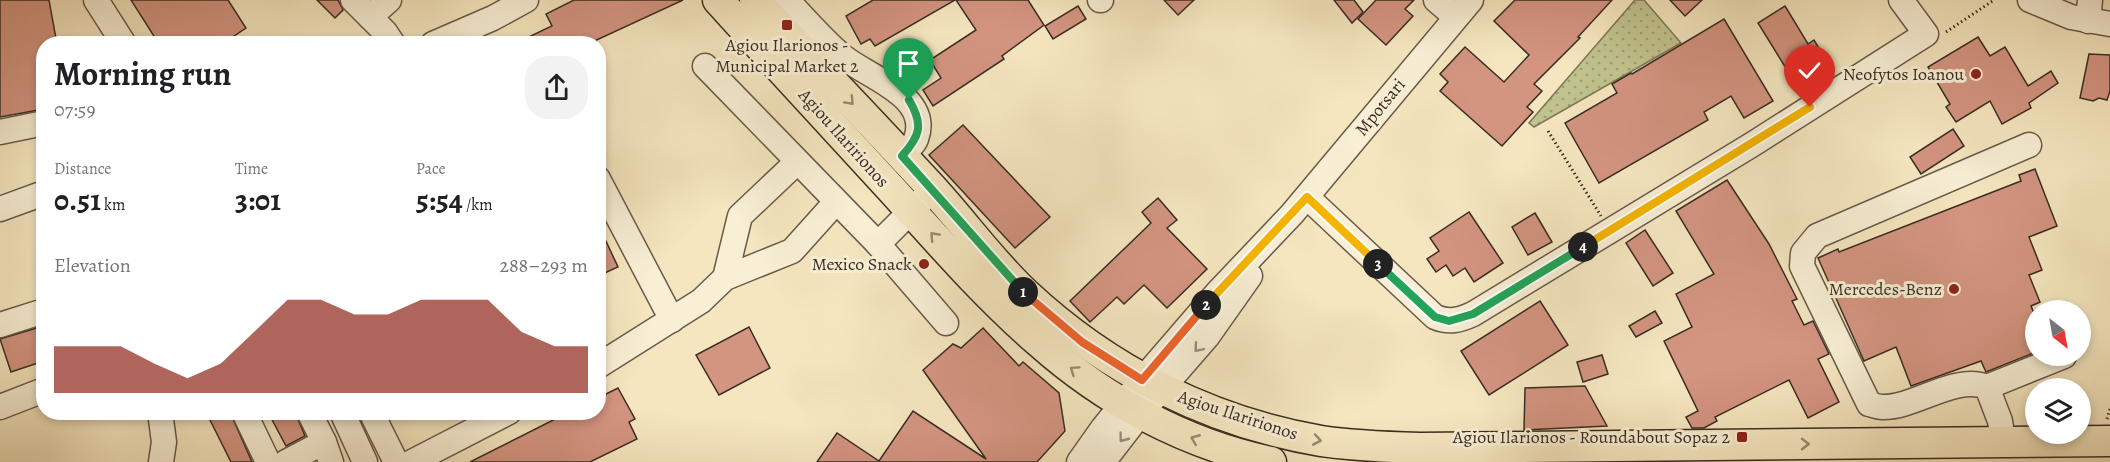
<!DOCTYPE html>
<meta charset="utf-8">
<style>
:root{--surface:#fff;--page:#f2f2f2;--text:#202124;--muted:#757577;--accent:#8f2418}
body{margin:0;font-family:Alegreya,serif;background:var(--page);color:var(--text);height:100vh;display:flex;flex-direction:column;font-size:22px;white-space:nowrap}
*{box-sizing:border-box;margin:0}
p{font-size:20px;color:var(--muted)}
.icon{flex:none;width:33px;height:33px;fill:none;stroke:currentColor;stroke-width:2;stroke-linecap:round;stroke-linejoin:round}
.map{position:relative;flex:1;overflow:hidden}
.sheet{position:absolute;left:36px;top:36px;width:570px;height:384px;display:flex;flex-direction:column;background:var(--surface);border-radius:24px;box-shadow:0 3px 9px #0003}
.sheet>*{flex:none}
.needle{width:39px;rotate:149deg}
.fabs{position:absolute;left:2025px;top:300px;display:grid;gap:12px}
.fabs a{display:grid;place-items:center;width:66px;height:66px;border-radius:50%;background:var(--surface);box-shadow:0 3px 9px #0003;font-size:30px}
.pin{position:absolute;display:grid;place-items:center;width:51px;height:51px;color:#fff;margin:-62px -26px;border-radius:50% 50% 50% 0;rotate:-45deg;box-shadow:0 0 6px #0007}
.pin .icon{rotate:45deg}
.km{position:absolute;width:30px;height:30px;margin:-15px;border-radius:50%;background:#222;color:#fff;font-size:16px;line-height:30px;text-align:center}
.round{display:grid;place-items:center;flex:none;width:63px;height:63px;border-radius:24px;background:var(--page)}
.overview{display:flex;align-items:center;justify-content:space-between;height:102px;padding:0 18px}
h1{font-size:33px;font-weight:600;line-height:45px}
.metrics{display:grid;grid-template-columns:repeat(3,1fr);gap:9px;height:102px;padding:6px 18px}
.metrics div{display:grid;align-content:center}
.metrics b{font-size:30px;font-weight:600}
.metrics small{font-size:16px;font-weight:400}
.metrics p{font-size:16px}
.chart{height:168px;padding:12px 18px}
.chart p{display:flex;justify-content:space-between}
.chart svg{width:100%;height:108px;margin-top:6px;fill:var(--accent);opacity:.7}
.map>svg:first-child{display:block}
.grass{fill:url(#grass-dots);stroke:#7d7858;stroke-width:1.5}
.building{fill:#d39480;stroke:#392d23;stroke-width:1.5}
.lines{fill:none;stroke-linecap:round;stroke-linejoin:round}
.minor-casing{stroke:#685b4a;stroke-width:27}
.major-casing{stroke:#392d23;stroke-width:33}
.path{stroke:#392d23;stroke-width:3;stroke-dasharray:1.5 3;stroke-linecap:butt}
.minor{stroke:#f8efd5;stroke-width:24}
.major{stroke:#f5e6bf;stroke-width:30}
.oneway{stroke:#978a71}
.oneway2{stroke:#988e7c}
.split-1-casing{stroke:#fff;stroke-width:12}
.split-2-casing{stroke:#fff;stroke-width:12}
.split-3-casing{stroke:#fff;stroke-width:12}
.split-4-casing{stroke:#fff;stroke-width:12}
.split-5-casing{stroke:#fff;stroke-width:12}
.split-1{stroke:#22a559;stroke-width:8}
.split-2{stroke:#f0652b;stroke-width:8}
.split-3{stroke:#f5b400;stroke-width:8}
.split-4{stroke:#22a559;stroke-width:8}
.split-5{stroke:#f5b400;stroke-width:8}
.poi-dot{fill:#8f2418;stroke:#f8efd5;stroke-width:2}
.labels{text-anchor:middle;stroke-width:6;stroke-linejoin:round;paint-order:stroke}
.poi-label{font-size:18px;fill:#392d23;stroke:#f8efd5;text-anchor:end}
.street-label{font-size:18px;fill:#392d23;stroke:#f8efd5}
</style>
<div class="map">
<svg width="2110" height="462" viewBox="0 0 2110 462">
<defs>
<pattern id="grass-dots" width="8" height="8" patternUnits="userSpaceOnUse" patternTransform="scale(1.5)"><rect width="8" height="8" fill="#c1c38e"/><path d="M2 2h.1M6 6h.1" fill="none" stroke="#9e9f74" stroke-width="1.8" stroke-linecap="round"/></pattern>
</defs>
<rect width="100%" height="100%" fill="#f5e6bf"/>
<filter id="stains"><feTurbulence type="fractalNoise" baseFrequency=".00333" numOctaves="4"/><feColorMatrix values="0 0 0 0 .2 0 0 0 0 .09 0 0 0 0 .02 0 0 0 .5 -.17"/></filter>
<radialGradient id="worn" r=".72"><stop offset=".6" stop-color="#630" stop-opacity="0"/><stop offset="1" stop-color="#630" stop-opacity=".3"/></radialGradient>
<path class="grass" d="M 1635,0 L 1644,0 L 1681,43 L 1534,127 L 1529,123 Z"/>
<g class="building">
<path d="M 0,0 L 49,0 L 57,44 L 44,44 L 44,109 L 0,117 Z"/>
<path d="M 131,0 L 228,0 L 246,28 L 222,44 L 159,44 Z"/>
<path d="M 317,0 L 338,0 L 343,10 L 335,18 Z"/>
<path d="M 574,0 L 683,0 L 588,44 L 514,44 L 552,26 L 546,14 Z"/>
<path d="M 873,0 L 955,0 L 875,46 L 870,39 L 861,44 L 846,16 Z"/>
<path d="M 956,0 L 1028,0 L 1044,25 L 1002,56 L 1004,59 L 933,106 L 923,90 L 941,78 L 930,60 L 976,30 Z"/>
<path d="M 1164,0 L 1194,0 L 1178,15 Z"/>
<path d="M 1334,0 L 1354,0 L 1363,12 L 1352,23 Z"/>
<path d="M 1376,0 L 1414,0 L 1405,9 L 1413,16 L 1386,45 L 1358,19 Z"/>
<path d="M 1515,0 L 1612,0 L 1578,37 L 1580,38 L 1534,84 L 1542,91 L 1527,107 L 1533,112 L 1502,146 L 1440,91 L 1448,82 L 1440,74 L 1465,47 L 1504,82 L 1529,55 L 1494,21 Z"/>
<path d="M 1670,0 L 1702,0 L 1685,16 Z"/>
<path d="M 1078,6 L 1086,19 L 1053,39 L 1045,26 Z"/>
<path d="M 1785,6 L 1808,44 L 1814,40 L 1830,66 L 1797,86 L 1758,23 Z"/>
<path d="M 1724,19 L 1773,101 L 1744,118 L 1731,96 L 1704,112 L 1708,120 L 1599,183 L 1565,123 L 1617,93 L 1612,84 L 1631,73 L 1632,74 Z"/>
<path d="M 1978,37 L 1990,56 L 2005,47 L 2028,86 L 2051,71 L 2058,83 L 2029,103 L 2031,108 L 2002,124 L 1990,101 L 1956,122 L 1946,107 L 1950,104 L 1928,67 Z"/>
<path d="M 2089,54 L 2110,55 L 2110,91 L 2107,100 L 2099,98 L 2093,101 L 2080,98 Z"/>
<path d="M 963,125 L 1050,217 L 1015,248 L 929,155 Z"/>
<path d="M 1953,129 L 1964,146 L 1921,174 L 1910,157 Z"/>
<path d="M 2035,169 L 2057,226 L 2029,237 L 2042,270 L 2029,275 L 2040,302 L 2031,306 L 2036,318 L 2036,352 L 1986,372 L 1981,361 L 1911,386 L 1896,347 L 1864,361 L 1818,258 L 1838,249 L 1839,252 L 2021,181 L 2019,175 Z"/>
<path d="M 1727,180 L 1769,244 L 1797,299 L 1792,301 L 1804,325 L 1813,321 L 1829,354 L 1818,359 L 1839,402 L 1808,418 L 1789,380 L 1715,417 L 1717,421 L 1704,428 L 1692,428 L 1686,417 L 1698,411 L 1664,341 L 1692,327 L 1676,294 L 1714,274 L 1676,211 Z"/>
<path d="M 1158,198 L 1177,220 L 1167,228 L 1207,269 L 1167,308 L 1144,285 L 1124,304 L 1117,297 L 1090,322 L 1070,301 L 1151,223 L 1142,212 Z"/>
<path d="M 1469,212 L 1503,263 L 1474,282 L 1465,268 L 1453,276 L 1446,265 L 1436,272 L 1427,259 L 1439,251 L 1430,238 Z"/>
<path d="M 1535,213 L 1552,242 L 1528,255 L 1512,227 Z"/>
<path d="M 598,224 L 618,267 L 598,276 Z"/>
<path d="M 1645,230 L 1673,273 L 1653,286 L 1626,243 Z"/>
<path d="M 1540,301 L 1568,345 L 1489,395 L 1461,351 Z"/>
<path d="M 1655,311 L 1662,323 L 1636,337 L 1629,326 Z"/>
<path d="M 40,327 L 44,338 L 44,361 L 11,372 L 0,339 Z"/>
<path d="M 749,327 L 770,368 L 719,395 L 696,355 Z"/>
<path d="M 983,328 L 1019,366 L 1023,362 L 1059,393 L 1065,431 L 1037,462 L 817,462 L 837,433 L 879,461 L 913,411 L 986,459 L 923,370 L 953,344 L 961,348 Z"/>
<path d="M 1602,355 L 1608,374 L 1583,382 L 1577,362 Z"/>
<path d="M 1585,386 L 1607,426 L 1524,430 L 1525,388 Z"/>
<path d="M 618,388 L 635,419 L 629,422 L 637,439 L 590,462 L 470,462 L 569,412 L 598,412 L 598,398 Z"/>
<path d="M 206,412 L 230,412 L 252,462 L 231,462 Z"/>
<path d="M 268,412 L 295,412 L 305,436 L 286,446 Z"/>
</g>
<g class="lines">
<defs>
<g id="minor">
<path d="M 96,0 L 124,44"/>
<path d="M 353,0 L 385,32 L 393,44"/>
<path d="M 787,0 C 805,19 822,39 842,56 C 867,77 932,96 916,139 C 914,145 906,151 902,156"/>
<path d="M 1100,0 L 1101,0"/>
<path d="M 1436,0 L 1456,17"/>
<path d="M 2030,0 L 2071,17 L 2110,24"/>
<path d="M 370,17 L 389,0"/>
<path d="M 2088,21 L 2090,0"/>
<path d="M 433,44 L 493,18 L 526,0"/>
<path d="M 705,66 L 878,244 L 946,323"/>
<path d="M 0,132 L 44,123"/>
<path d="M 598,179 L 672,320"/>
<path d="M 1307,197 L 1435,317 C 1449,323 1460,320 1473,314 L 1753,144 L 1926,34 L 1901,0"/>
<path d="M 0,209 L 44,193"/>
<path d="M 878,244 L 923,199"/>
<path d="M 725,278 L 740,216 L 797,162"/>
<path d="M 0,325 L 44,311"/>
<path d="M 598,366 L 701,301 L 725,278 L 792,251 L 836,202"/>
<path d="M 1987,387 L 2064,356"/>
<path d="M 0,407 L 44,390"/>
<path d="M 160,412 L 164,442 L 161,462"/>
<path d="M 244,412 L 268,462"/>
<path d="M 309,412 L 324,442 L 331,462"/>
<path d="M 342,412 L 365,462"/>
<path d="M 371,412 L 396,462"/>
<path d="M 2003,440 L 2000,421 L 1987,387 C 1955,374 1915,408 1882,407 C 1878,407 1873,405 1869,404 L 1802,266 L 1803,253 L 1817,236 L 2029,145"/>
<path d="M 286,462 L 324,442"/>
<path d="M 412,462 L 509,412"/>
<path d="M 1079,462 L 1103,428 L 1142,380 L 1217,293 L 1292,214 L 1471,0"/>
<path d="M 1103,462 L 1141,413 L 1207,337 L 1250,276"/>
</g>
<g id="major">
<path d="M 718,0 C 776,64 835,128 893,191 C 940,243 986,296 1039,342 C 1104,400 1185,444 1271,462"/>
<path d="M 755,0 C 814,63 874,125 932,188 C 964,223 991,261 1025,293 C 1107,370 1210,422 1321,441 C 1354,446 1387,447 1420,448 L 2110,441"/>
</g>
</defs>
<use href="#minor" class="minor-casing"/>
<use href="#major" class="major-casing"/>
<g class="path">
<path d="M 1946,32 L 1994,0"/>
<path d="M 1548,131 L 1601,216"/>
<path d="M 2107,419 L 2110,409"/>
</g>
<use href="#minor" class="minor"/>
<use href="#major" class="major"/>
</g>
<defs><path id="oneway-chevron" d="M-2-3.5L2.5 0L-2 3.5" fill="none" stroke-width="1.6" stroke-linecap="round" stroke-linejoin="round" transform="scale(1.5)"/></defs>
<g class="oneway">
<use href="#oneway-chevron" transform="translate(850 101) rotate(47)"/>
<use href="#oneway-chevron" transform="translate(934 236) rotate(-133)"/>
<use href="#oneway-chevron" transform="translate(1074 370) rotate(-145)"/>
<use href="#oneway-chevron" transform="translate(1195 439) rotate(-158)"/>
<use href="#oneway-chevron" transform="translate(1317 440) rotate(10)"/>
<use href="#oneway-chevron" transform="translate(1805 444)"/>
</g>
<g class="oneway2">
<use href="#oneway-chevron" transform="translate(1198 348) rotate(131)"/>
<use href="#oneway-chevron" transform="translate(1123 438) rotate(127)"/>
</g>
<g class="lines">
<defs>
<path id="split-1" d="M 909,100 C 924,125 920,136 902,156 L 1023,292"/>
<path id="split-2" d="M 1023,292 L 1082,342 L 1142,380 L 1206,305"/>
<path id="split-3" d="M 1206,305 L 1307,197 L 1378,264"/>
<path id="split-4" d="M 1378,264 L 1435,317 L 1449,321 L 1473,314 L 1583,247"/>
<path id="split-5" d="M 1583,247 L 1810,107"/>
</defs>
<use href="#split-1" class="split-1-casing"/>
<use href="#split-2" class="split-2-casing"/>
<use href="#split-3" class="split-3-casing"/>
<use href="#split-4" class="split-4-casing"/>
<use href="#split-5" class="split-5-casing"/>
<use href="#split-1" class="split-1"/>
<use href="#split-2" class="split-2"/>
<use href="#split-3" class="split-3"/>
<use href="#split-4" class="split-4"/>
<use href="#split-5" class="split-5"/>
</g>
<g class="poi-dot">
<rect x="781" y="19" width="12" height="12" rx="3"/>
<circle cx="1976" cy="74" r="6"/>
<circle cx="924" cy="264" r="6"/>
<circle cx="1954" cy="289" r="6"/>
<rect x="1736" y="431" width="12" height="12" rx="3"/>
</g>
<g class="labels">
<g class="poi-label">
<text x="787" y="51" text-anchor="middle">Agiou Ilarionos -<tspan x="787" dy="21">Municipal Market 2</tspan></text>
<text x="1964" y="80">Neofytos Ioanou</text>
<text x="912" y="270">Mexico Snack</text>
<text x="1942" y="295">Mercedes-Benz</text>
<text x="1730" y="443">Agiou Ilarionos - Roundabout Sopaz 2</text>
</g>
<g class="street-label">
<text transform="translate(1380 107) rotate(-51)" y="6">Mpotsari</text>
<text transform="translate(844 138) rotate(48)" y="6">Agiou Ilaririonos</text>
<text transform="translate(1238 415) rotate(18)" y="6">Agiou Ilaririonos</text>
</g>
</g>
<rect width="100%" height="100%" filter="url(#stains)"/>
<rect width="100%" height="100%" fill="url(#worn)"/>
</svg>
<div class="fabs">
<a><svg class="needle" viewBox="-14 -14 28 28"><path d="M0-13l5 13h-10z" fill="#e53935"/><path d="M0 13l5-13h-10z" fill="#757577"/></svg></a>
<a><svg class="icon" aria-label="layers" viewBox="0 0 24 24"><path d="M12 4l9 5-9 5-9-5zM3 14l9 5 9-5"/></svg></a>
</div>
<div class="pin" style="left:909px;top:100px;background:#1e9e55"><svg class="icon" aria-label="arrive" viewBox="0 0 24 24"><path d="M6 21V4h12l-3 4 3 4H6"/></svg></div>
<div class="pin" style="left:1810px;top:107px;background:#d93025"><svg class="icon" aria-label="check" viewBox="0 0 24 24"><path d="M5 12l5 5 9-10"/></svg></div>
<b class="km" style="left:1023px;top:292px">1</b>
<b class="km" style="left:1206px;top:305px">2</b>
<b class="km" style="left:1378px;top:264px">3</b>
<b class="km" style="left:1583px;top:247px">4</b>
<section class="sheet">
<div class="overview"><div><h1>Morning run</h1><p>07:59</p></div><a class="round"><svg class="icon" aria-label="share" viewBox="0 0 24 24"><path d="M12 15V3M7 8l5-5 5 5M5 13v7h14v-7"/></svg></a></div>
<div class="metrics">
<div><p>Distance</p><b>0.51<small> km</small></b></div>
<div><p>Time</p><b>3:01</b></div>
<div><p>Pace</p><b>5:54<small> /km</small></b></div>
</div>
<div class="chart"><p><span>Elevation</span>288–293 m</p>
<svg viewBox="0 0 160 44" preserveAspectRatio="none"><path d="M0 44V25L10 25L20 25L30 32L40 38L50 32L60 19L70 6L80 6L90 12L100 12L110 6L120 6L130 6L140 19L150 25L160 25V44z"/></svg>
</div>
</section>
</div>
